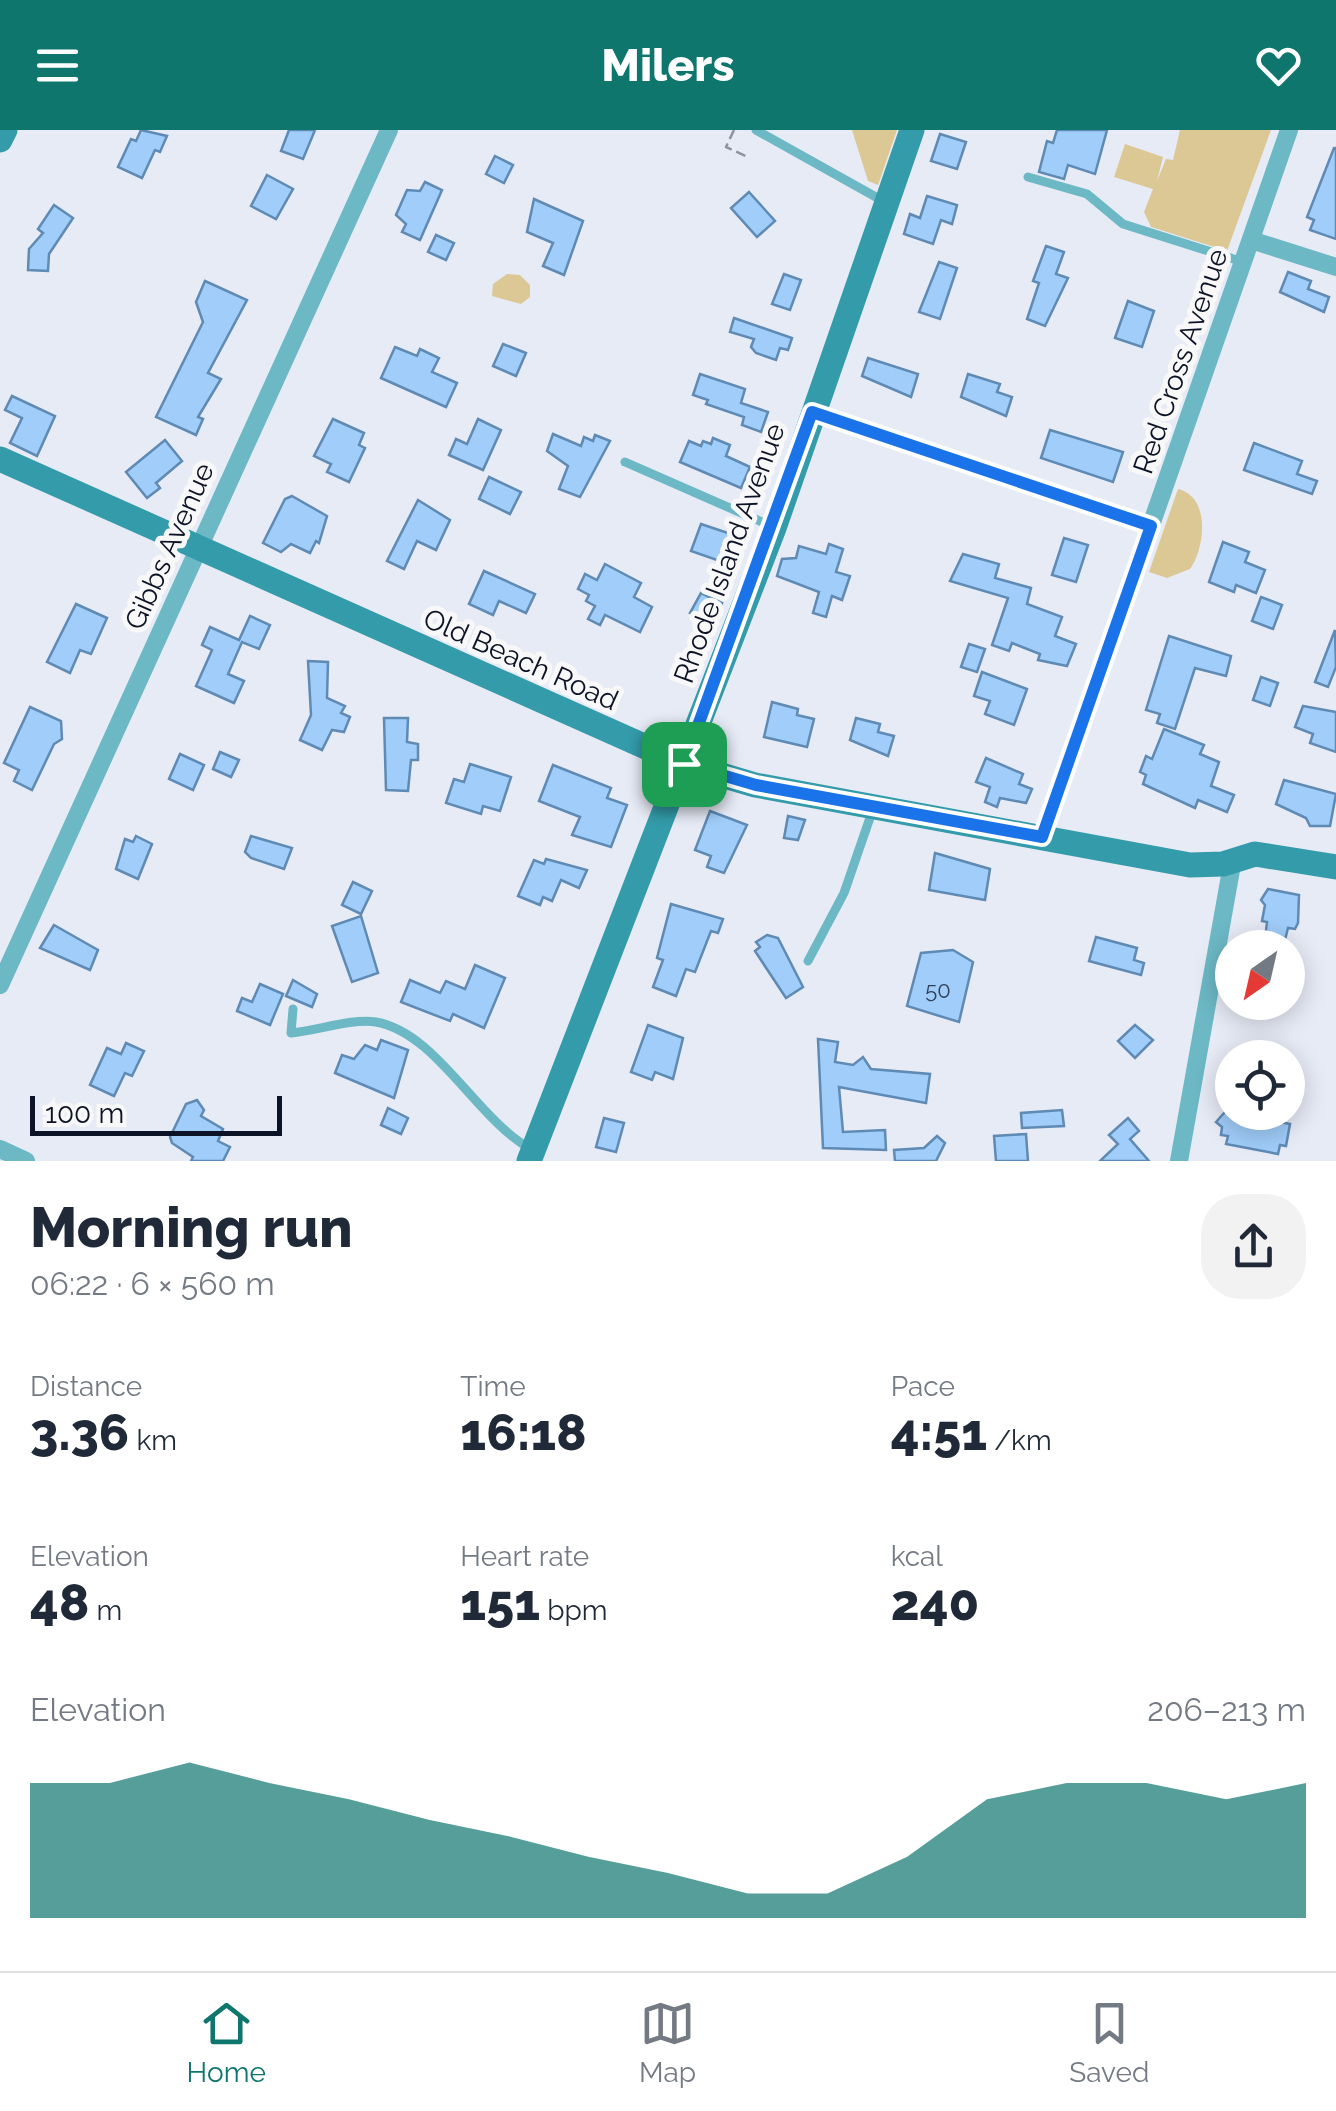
<!DOCTYPE html>
<meta charset="utf-8">
<style>
:root{--surface:#fff;--page:#f2f2f3;--text:#1f2937;--muted:#747a83;--line:#e0e1e3;--accent:#0f766e}
body{margin:0;font-family:Raleway,sans-serif;background:var(--page);color:var(--text);height:100vh;display:flex;flex-direction:column;font-size:38px;white-space:nowrap}
*{box-sizing:border-box;margin:0}
p{font-size:32px;color:var(--muted)}
.icon{flex:none;width:55px;height:55px;fill:none;stroke:currentColor;stroke-width:2;stroke-linecap:round;stroke-linejoin:round}
.map{position:relative;height:1031px;overflow:hidden}
.panel{display:flex;flex-direction:column;background:var(--surface);flex:1}
.panel>*{flex:none}
.needle{width:65px;rotate:214deg}
.buttons{position:absolute;left:1215px;top:800px;display:grid;gap:20px}
.buttons a{display:grid;place-items:center;width:90px;height:90px;border-radius:50%;background:var(--surface);box-shadow:0 5px 25px #0003;font-size:50px}
.scale{position:absolute;left:30px;bottom:25px;width:252px;box-sizing:border-box;padding-left:10px;border:5px solid #0d1326;border-top:0;font-size:28px;line-height:35px;white-space:nowrap;color:#0d1326;-webkit-text-stroke:8px #f8f8f8;paint-order:stroke}
.pin{position:absolute;display:grid;place-items:center;width:85px;height:85px;color:#fff;margin:-42px;border-radius:20px;box-shadow:0 5px 15px #0006}
.round{display:grid;place-items:center;flex:none;width:105px;height:105px;border-radius:40px;background:var(--page)}
.summary{display:flex;align-items:center;justify-content:space-between;height:170px;padding:0 30px}
h1{font-size:55px;font-weight:800;line-height:75px}
.figures{display:grid;grid-template-columns:repeat(3,1fr);gap:15px;height:170px;padding:10px 30px}
.figures div{display:grid;align-content:center}
.figures b{font-size:50px;font-weight:800}
.figures small{font-size:28px;font-weight:400}
.figures p{font-size:28px}
.chart{height:280px;padding:20px 30px}
.chart p{display:flex;justify-content:space-between}
.chart svg{width:100%;height:180px;margin-top:10px;fill:var(--accent);opacity:.7}
header{display:flex;justify-content:space-between;align-items:center;height:130px;padding:0 30px;background:var(--accent);color:#fff;font-size:45px;font-weight:800}
.tab-bar{display:flex;justify-content:space-around;align-items:center;height:140px;border-top:2px solid var(--line);background:var(--surface);font-size:28px;color:var(--muted)}
.tab-bar a{display:grid;justify-items:center;gap:5px}
.tab-bar .current{color:var(--accent)}
.map>svg:first-child{display:block}
.green{fill:#dcc895}
.building{fill:#a0cdfa;stroke:#5f8ab4;stroke-width:2.5}
.lines{fill:none;stroke-linecap:round;stroke-linejoin:round}
.path{stroke:#8e93a1;stroke-width:2.5;stroke-dasharray:10 5;stroke-linecap:butt}
.lane{stroke:#6cb8c5;stroke-width:9}
.street{stroke:#6cb8c5;stroke-width:18}
.secondary{stroke:#339baa;stroke-width:25}
.route-casing{stroke:#fff;stroke-width:20}
.route{stroke:#1a73e8;stroke-width:12}
.labels{text-anchor:middle;stroke-width:10;stroke-linejoin:round;paint-order:stroke}
.number-label{font-size:22px;fill:#32425b}
.street-label{font-size:28px;fill:#0d1326;stroke:#f8f8f8}
</style>
<header><svg class="icon" aria-label="menu" viewBox="0 0 24 24"><path d="M4 6h16M4 12h16M4 18h16"/></svg>Milers<svg class="icon" aria-label="heart" viewBox="0 0 24 24"><path d="M12 20l-8-8c-3-5 5-10 8-4 3-6 11-1 8 4z"/></svg></header>
<div class="map">
<svg width="1336" height="1031" viewBox="0 0 1336 1031">
<rect width="100%" height="100%" fill="#e7ebf6"/>
<g class="green">
<path d="M 852,0 L 897,0 L 878,55 L 868,51 Z"/>
<path d="M 1180,0 L 1271,0 L 1227,121 L 1151,97 L 1144,82 L 1153,59 L 1114,47 L 1125,14 L 1163,27 L 1157,51 L 1166,29 L 1173,30 Z"/>
<path d="M 507,144 L 520,145 L 530,155 L 530,167 L 521,174 L 492,166 L 493,154 Z"/>
<path d="M 1178,359 C 1211,367 1205,418 1190,439 L 1167,448 L 1149,442 Z"/>
</g>
<g class="building">
<path d="M 141,0 L 167,6 L 160,22 L 155,20 L 142,48 L 118,37 L 131,9 L 136,11 Z"/>
<path d="M 289,0 L 315,0 L 303,29 L 281,21 Z"/>
<path d="M 1057,0 L 1107,0 L 1095,44 L 1068,35 L 1064,49 L 1039,42 L 1047,11 L 1053,13 Z"/>
<path d="M 940,4 L 966,12 L 957,39 L 931,31 Z"/>
<path d="M 1334,18 L 1336,18 L 1336,109 L 1310,100 L 1314,90 L 1307,87 Z"/>
<path d="M 495,26 L 513,35 L 504,53 L 486,44 Z"/>
<path d="M 267,45 L 293,59 L 276,89 L 251,76 Z"/>
<path d="M 425,52 L 442,60 L 420,110 L 402,102 L 406,94 L 396,85 L 407,60 L 420,61 Z"/>
<path d="M 749,62 L 775,91 L 757,107 L 731,78 Z"/>
<path d="M 927,66 L 957,75 L 952,94 L 941,90 L 933,114 L 904,104 L 910,84 L 920,88 Z"/>
<path d="M 534,69 L 583,91 L 564,145 L 543,136 L 553,113 L 527,102 Z"/>
<path d="M 54,75 L 73,88 L 49,124 L 48,141 L 28,140 L 29,119 L 43,103 L 38,99 Z"/>
<path d="M 436,105 L 454,113 L 446,130 L 428,122 Z"/>
<path d="M 1046,116 L 1064,122 L 1056,144 L 1068,148 L 1045,196 L 1027,189 L 1039,153 L 1033,151 Z"/>
<path d="M 939,132 L 957,138 L 940,189 L 919,182 Z"/>
<path d="M 1288,142 L 1311,151 L 1308,159 L 1329,167 L 1324,182 L 1280,162 Z"/>
<path d="M 784,144 L 801,150 L 790,180 L 772,174 Z"/>
<path d="M 205,151 L 247,170 L 208,243 L 221,249 L 198,287 L 203,289 L 196,305 L 156,287 L 203,192 L 196,172 Z"/>
<path d="M 1128,171 L 1154,181 L 1142,217 L 1115,208 Z"/>
<path d="M 734,188 L 792,208 L 788,220 L 780,218 L 776,230 L 756,223 L 751,217 L 754,209 L 730,202 Z"/>
<path d="M 503,214 L 526,223 L 516,246 L 493,236 Z"/>
<path d="M 395,217 L 417,226 L 420,219 L 439,228 L 432,242 L 457,253 L 446,277 L 381,248 Z"/>
<path d="M 868,228 L 918,244 L 911,267 L 862,246 Z"/>
<path d="M 700,244 L 745,259 L 741,273 L 768,282 L 761,302 L 742,295 L 744,287 L 706,274 L 708,270 L 693,265 Z"/>
<path d="M 968,244 L 1000,254 L 997,262 L 1012,267 L 1006,286 L 961,267 Z"/>
<path d="M 12,266 L 55,286 L 37,326 L 10,313 L 22,288 L 5,280 Z"/>
<path d="M 333,289 L 364,303 L 359,315 L 365,318 L 349,352 L 327,342 L 331,334 L 314,326 Z"/>
<path d="M 478,289 L 501,300 L 483,340 L 449,325 L 456,309 L 467,314 Z"/>
<path d="M 1050,300 L 1123,322 L 1113,352 L 1041,328 Z"/>
<path d="M 553,304 L 581,316 L 584,307 L 593,311 L 595,305 L 610,311 L 580,367 L 559,359 L 568,336 L 547,321 Z"/>
<path d="M 713,308 L 730,315 L 726,326 L 750,337 L 741,358 L 680,332 L 689,311 L 701,316 L 703,311 L 711,314 Z"/>
<path d="M 165,310 L 182,331 L 156,353 L 160,358 L 147,368 L 126,342 Z"/>
<path d="M 1254,313 L 1302,331 L 1297,344 L 1317,351 L 1312,364 L 1244,340 Z"/>
<path d="M 489,347 L 521,362 L 510,384 L 479,369 Z"/>
<path d="M 292,366 L 327,386 L 319,413 L 316,411 L 310,423 L 291,414 L 281,422 L 263,413 L 285,369 Z"/>
<path d="M 418,370 L 450,390 L 436,420 L 417,411 L 404,439 L 387,431 Z"/>
<path d="M 701,394 L 743,408 L 734,436 L 691,421 Z"/>
<path d="M 1064,408 L 1088,415 L 1076,452 L 1052,445 Z"/>
<path d="M 1223,412 L 1249,422 L 1245,432 L 1265,440 L 1256,463 L 1236,455 L 1234,462 L 1209,452 Z"/>
<path d="M 829,414 L 843,419 L 836,442 L 850,446 L 842,470 L 832,466 L 826,487 L 813,483 L 819,462 L 777,446 L 782,429 L 796,428 L 799,416 L 826,424 Z"/>
<path d="M 963,424 L 999,434 L 995,448 L 1031,458 L 1027,474 L 1062,487 L 1055,506 L 1076,514 L 1067,536 L 1038,530 L 1040,524 L 1012,513 L 1009,521 L 992,515 L 1008,468 L 950,451 Z"/>
<path d="M 605,434 L 641,453 L 634,467 L 652,477 L 640,502 L 605,485 L 600,495 L 588,489 L 595,476 L 586,471 L 589,465 L 578,459 L 585,444 L 597,450 Z"/>
<path d="M 484,441 L 535,464 L 526,483 L 499,471 L 493,485 L 469,474 Z"/>
<path d="M 701,463 L 722,473 L 712,493 L 690,483 Z"/>
<path d="M 1261,467 L 1282,475 L 1273,499 L 1252,491 Z"/>
<path d="M 76,474 L 107,488 L 91,524 L 80,520 L 70,543 L 47,532 Z"/>
<path d="M 250,486 L 270,495 L 259,519 L 242,512 L 228,544 L 244,551 L 234,573 L 196,556 L 212,520 L 202,515 L 210,497 L 239,510 Z"/>
<path d="M 1335,500 L 1336,537 L 1328,557 L 1315,552 Z"/>
<path d="M 1169,506 L 1231,526 L 1226,546 L 1195,538 L 1175,599 L 1157,593 L 1160,584 L 1146,580 Z"/>
<path d="M 969,514 L 985,519 L 977,542 L 961,537 Z"/>
<path d="M 308,531 L 328,532 L 327,568 L 345,576 L 341,583 L 350,587 L 344,602 L 332,600 L 322,620 L 300,610 L 311,585 Z"/>
<path d="M 982,542 L 1027,559 L 1014,595 L 985,584 L 990,571 L 974,566 Z"/>
<path d="M 1261,547 L 1278,553 L 1270,576 L 1253,570 Z"/>
<path d="M 772,572 L 798,579 L 797,585 L 814,589 L 807,617 L 764,607 Z"/>
<path d="M 1303,576 L 1336,582 L 1336,622 L 1310,613 L 1313,604 L 1295,597 Z"/>
<path d="M 30,577 L 61,591 L 62,609 L 54,614 L 32,660 L 14,651 L 19,640 L 4,633 Z"/>
<path d="M 384,588 L 408,588 L 407,612 L 418,614 L 418,630 L 411,630 L 408,661 L 386,660 Z"/>
<path d="M 856,588 L 880,594 L 878,602 L 894,606 L 888,626 L 850,610 Z"/>
<path d="M 1164,599 L 1204,615 L 1200,624 L 1219,632 L 1211,656 L 1234,665 L 1227,682 L 1198,670 L 1195,678 L 1143,654 L 1146,645 L 1140,642 L 1146,626 L 1152,629 Z"/>
<path d="M 220,622 L 239,630 L 231,647 L 213,639 Z"/>
<path d="M 180,624 L 204,635 L 193,660 L 169,649 Z"/>
<path d="M 986,628 L 1023,644 L 1019,654 L 1032,659 L 1026,673 L 1000,668 L 997,677 L 985,672 L 990,657 L 976,652 Z"/>
<path d="M 470,634 L 511,647 L 500,681 L 483,676 L 481,684 L 446,673 L 454,649 L 464,652 Z"/>
<path d="M 553,635 L 611,658 L 607,668 L 627,675 L 611,717 L 572,705 L 580,687 L 539,671 Z"/>
<path d="M 1284,650 L 1336,664 L 1330,696 L 1310,696 L 1306,688 L 1276,674 Z"/>
<path d="M 710,681 L 747,695 L 724,743 L 707,737 L 711,726 L 695,720 Z"/>
<path d="M 788,686 L 805,690 L 798,710 L 784,708 Z"/>
<path d="M 136,706 L 152,714 L 138,749 L 116,739 L 125,709 L 133,712 Z"/>
<path d="M 251,706 L 292,718 L 284,739 L 251,728 L 245,722 Z"/>
<path d="M 935,723 L 990,739 L 985,770 L 929,760 Z"/>
<path d="M 546,729 L 587,740 L 579,758 L 561,750 L 552,771 L 543,767 L 540,775 L 518,766 L 534,730 L 544,734 Z"/>
<path d="M 353,752 L 372,761 L 361,784 L 342,775 Z"/>
<path d="M 1268,759 L 1299,765 L 1298,793 L 1295,799 L 1288,798 L 1283,818 L 1264,818 L 1267,792 L 1262,791 L 1265,775 L 1261,770 Z"/>
<path d="M 671,774 L 723,789 L 718,803 L 711,801 L 695,842 L 686,839 L 676,866 L 653,857 L 663,830 L 657,828 Z"/>
<path d="M 361,786 L 378,843 L 352,852 L 332,796 Z"/>
<path d="M 54,795 L 98,820 L 90,840 L 40,818 Z"/>
<path d="M 767,805 L 778,808 L 803,857 L 786,868 L 755,821 L 760,817 L 756,812 Z"/>
<path d="M 1096,807 L 1137,818 L 1134,830 L 1144,833 L 1141,845 L 1089,831 Z"/>
<path d="M 953,820 L 973,832 L 959,892 L 907,876 L 921,823 Z"/>
<path d="M 475,835 L 505,848 L 484,898 L 453,884 L 450,891 L 401,872 L 410,850 L 440,863 L 446,851 L 465,859 Z"/>
<path d="M 293,850 L 317,864 L 312,877 L 286,866 Z"/>
<path d="M 260,854 L 283,864 L 270,895 L 237,881 L 242,868 L 252,872 Z"/>
<path d="M 648,895 L 683,908 L 673,949 L 655,942 L 652,950 L 631,942 Z"/>
<path d="M 1135,895 L 1153,910 L 1135,928 L 1118,911 Z"/>
<path d="M 818,909 L 838,912 L 835,932 L 853,935 L 863,927 L 871,939 L 930,944 L 926,973 L 839,957 L 843,1002 L 885,1000 L 886,1020 L 823,1018 Z"/>
<path d="M 381,910 L 408,920 L 394,968 L 335,943 L 342,925 L 354,929 L 365,915 L 377,920 Z"/>
<path d="M 126,913 L 144,921 L 132,946 L 125,943 L 114,966 L 90,955 L 107,918 L 121,924 Z"/>
<path d="M 197,970 L 204,980 L 201,986 L 223,999 L 218,1011 L 230,1017 L 223,1031 L 191,1031 L 193,1027 L 172,1013 L 170,1007 L 186,974 Z"/>
<path d="M 388,978 L 408,988 L 401,1004 L 381,995 Z"/>
<path d="M 1062,980 L 1064,996 L 1022,998 L 1021,983 Z"/>
<path d="M 1225,982 L 1278,986 L 1280,992 L 1290,994 L 1286,1016 L 1280,1015 L 1278,1024 L 1226,1014 L 1228,1006 L 1221,1005 L 1222,997 L 1216,992 Z"/>
<path d="M 604,988 L 624,993 L 616,1022 L 596,1017 Z"/>
<path d="M 1128,988 L 1139,1001 L 1130,1009 L 1149,1031 L 1100,1031 L 1118,1014 L 1109,1005 Z"/>
<path d="M 1026,1004 L 1028,1031 L 996,1031 L 994,1006 Z"/>
<path d="M 937,1006 L 945,1013 L 936,1031 L 895,1031 L 894,1020 L 924,1018 Z"/>
</g>
<g class="lines">
<path class="path" d="M 734,0 L 726,17 L 748,27"/>
<g class="lane">
<path d="M 756,0 L 883,71"/>
<path d="M 1028,47 L 1087,64 L 1123,94 L 1243,132"/>
<path d="M 625,332 L 771,396"/>
<path d="M 808,831 L 844,763 L 873,679"/>
<path d="M 293,879 L 291,903 C 317,901 352,888 376,892 C 437,903 476,989 531,1019"/>
</g>
<g class="street">
<path d="M 1251,110 L 1336,137"/>
<path d="M 813,282 L 1151,396"/>
<path d="M 1042,707 L 1289,0"/>
<path d="M 0,855 L 389,0"/>
<path d="M 0,1019 L 26,1031"/>
<path d="M 1179,1031 L 1233,729"/>
</g>
<g class="secondary">
<path d="M 0,10 L 5,0"/>
<path d="M 0,329 L 684,634 L 755,655 L 1190,735 L 1223,734 L 1255,724 L 1336,737"/>
<path d="M 529,1031 L 774,398 L 912,0"/>
</g>
</g>
<g class="lines">
<defs>
<path id="route" d="M 812,282 L 1151,396 L 1042,707 L 756,655 L 684,634 Z"/>
</defs>
<use href="#route" class="route-casing"/>
<use href="#route" class="route"/>
</g>
<g class="labels">
<g class="number-label">
<text x="938" y="868">50</text>
</g>
<g class="street-label">
<text transform="translate(1180 231) rotate(-71)" y="10">Red Cross Avenue</text>
<text transform="translate(169 416) rotate(-66)" y="10">Gibbs Avenue</text>
<text transform="translate(729 423) rotate(-70)" y="10">Rhode Island Avenue</text>
<text transform="translate(521 529) rotate(24)" y="10">Old Beach Road</text>
</g>
</g>
</svg>
<div class="buttons">
<a><svg class="needle" viewBox="-14 -14 28 28"><path d="M0-13l5 13h-10z" fill="#e53935"/><path d="M0 13l5-13h-10z" fill="#747a83"/></svg></a>
<a><svg class="icon" aria-label="locate" viewBox="0 0 24 24"><circle cx="12" cy="12" r="6"/><path d="M12 2v4M12 18v4M2 12h4M18 12h4"/></svg></a>
</div>
<div class="scale">100 m</div>
<div class="pin" style="left:684px;top:634px;background:#1e9e55"><svg class="icon" aria-label="arrive" viewBox="0 0 24 24"><path d="M6 21V4h12l-3 4 3 4H6"/></svg></div>
</div>
<section class="panel">
<div class="summary"><div><h1>Morning run</h1><p>06:22 · 6 × 560 m</p></div><a class="round"><svg class="icon" aria-label="share" viewBox="0 0 24 24"><path d="M12 15V3M7 8l5-5 5 5M5 13v7h14v-7"/></svg></a></div>
<div class="figures">
<div><p>Distance</p><b>3.36<small> km</small></b></div>
<div><p>Time</p><b>16:18</b></div>
<div><p>Pace</p><b>4:51<small> /km</small></b></div>
</div>
<div class="figures">
<div><p>Elevation</p><b>48<small> m</small></b></div>
<div><p>Heart rate</p><b>151<small> bpm</small></b></div>
<div><p>kcal</p><b>240</b></div>
</div>
<div class="chart"><p><span>Elevation</span>206–213 m</p>
<svg viewBox="0 0 160 44" preserveAspectRatio="none"><path d="M0 44V11L10 11L20 6L30 11L40 15L50 20L60 24L70 29L80 33L90 38L100 38L110 29L120 15L130 11L140 11L150 15L160 11V44z"/></svg>
</div>
</section>
<nav class="tab-bar">
<a class="current"><svg class="icon" aria-label="home" viewBox="0 0 24 24"><path d="M3 11l9-7 9 7M6 9v11h12V9"/></svg>Home</a>
<a><svg class="icon" aria-label="map" viewBox="0 0 24 24"><path d="M3 6l6-2 6 2 6-2v14l-6 2-6-2-6 2zM9 4v14M15 6v14"/></svg>Map</a>
<a><svg class="icon" aria-label="saved" viewBox="0 0 24 24"><path d="M7 4h10v16l-5-4-5 4z"/></svg>Saved</a>
</nav>
